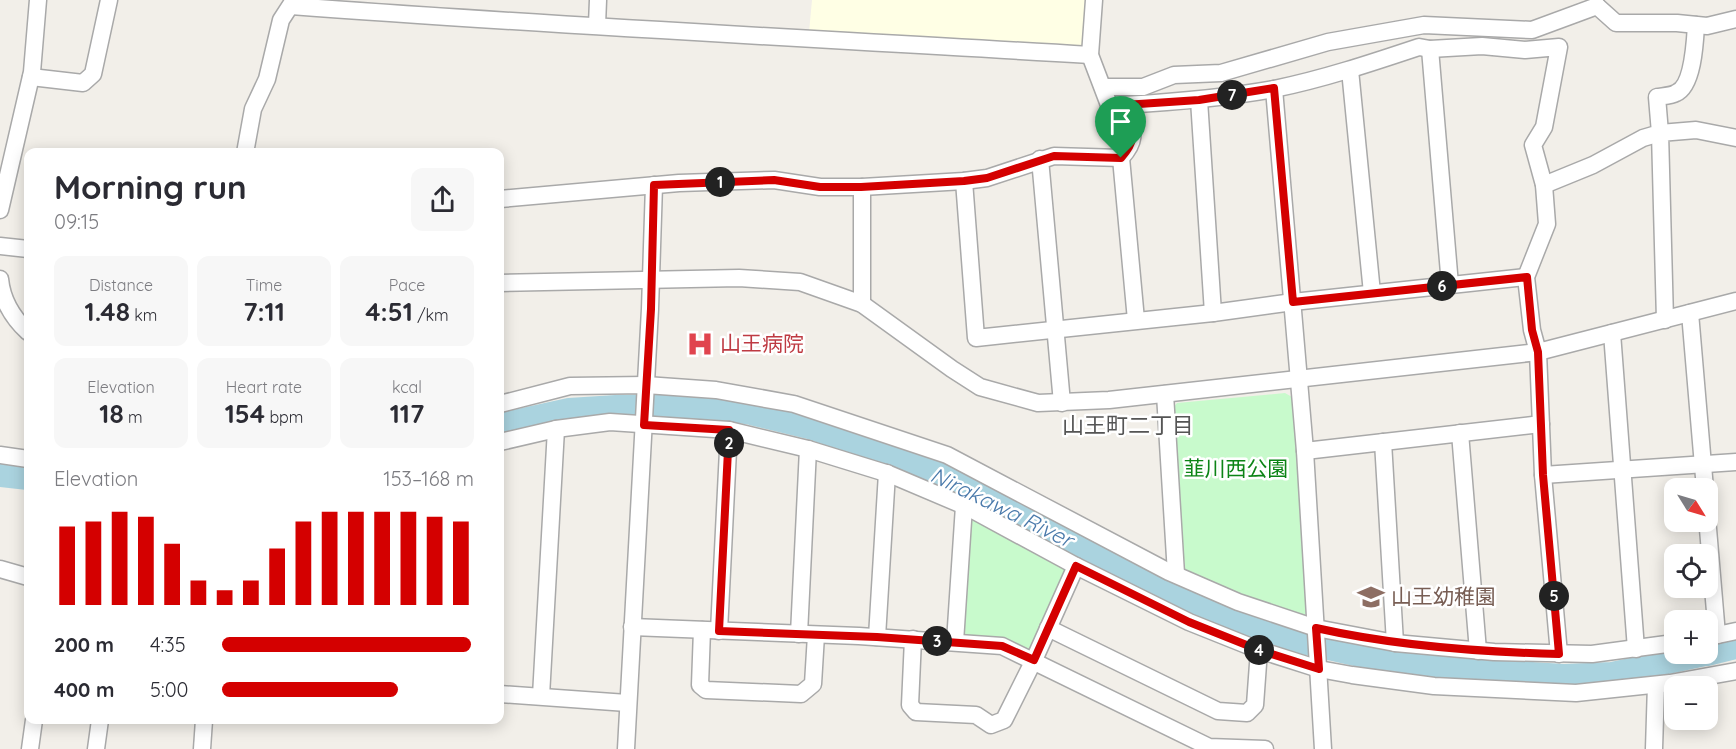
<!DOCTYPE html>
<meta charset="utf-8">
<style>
:root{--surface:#fff;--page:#f7f7f7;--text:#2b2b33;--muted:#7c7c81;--accent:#d40000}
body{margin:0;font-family:Quicksand,"Noto Sans JP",sans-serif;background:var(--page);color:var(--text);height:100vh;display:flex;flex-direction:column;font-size:22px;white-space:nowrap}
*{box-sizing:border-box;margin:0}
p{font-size:20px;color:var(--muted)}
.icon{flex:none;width:33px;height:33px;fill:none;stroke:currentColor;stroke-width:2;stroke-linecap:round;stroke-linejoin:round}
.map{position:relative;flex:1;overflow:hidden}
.side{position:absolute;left:24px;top:148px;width:480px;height:576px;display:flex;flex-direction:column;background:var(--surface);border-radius:12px;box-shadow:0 3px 15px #0003}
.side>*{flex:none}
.needle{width:39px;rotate:127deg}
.controls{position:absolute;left:1664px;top:478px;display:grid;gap:12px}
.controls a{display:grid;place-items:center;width:54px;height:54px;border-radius:12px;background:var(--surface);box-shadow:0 3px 15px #0003;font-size:30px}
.pin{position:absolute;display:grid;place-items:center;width:51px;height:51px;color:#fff;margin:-62px -26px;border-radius:50% 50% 50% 0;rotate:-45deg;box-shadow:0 0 6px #0007}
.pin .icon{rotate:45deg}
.km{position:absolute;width:30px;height:30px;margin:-15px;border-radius:50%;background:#222;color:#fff;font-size:16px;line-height:30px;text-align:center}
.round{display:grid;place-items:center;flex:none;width:63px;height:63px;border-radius:12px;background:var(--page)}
.overview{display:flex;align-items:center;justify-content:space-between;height:102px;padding:0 30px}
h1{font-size:33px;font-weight:700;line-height:45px}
.figures{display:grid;grid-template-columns:repeat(3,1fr);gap:9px;height:102px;padding:6px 30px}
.figures div{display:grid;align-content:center;border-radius:12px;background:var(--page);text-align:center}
.figures b{font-size:26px;font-weight:700}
.figures small{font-size:16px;font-weight:400}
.figures p{font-size:16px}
.chart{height:168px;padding:12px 30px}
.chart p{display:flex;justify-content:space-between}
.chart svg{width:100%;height:108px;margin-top:6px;stroke:var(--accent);stroke-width:6}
ul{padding:0 30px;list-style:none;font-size:20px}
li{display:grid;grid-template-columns:96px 72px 1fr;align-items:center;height:45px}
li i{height:15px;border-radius:8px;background:var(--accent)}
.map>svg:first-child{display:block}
.education{fill:#ffffe5}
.park{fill:#c8facc}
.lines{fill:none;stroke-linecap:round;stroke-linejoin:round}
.river{stroke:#aad3df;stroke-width:24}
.minor-casing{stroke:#a9a9a9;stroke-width:19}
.minor{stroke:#fff;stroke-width:16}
.route-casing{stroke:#fff;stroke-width:12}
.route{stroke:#d40000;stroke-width:8}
.labels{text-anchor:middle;stroke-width:5;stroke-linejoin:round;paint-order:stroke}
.health-label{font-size:21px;fill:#be3a42;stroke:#fff;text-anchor:start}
.park-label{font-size:21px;fill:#0c8416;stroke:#fff}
.education-label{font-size:21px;fill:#785e54;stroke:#fff;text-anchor:start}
.neighbourhood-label{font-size:22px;fill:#555;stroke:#fff}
.water-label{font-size:22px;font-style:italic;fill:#4a7aab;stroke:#fff}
</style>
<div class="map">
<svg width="1736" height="749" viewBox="0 0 1736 749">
<rect width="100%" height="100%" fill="#f2efe9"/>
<path class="education" d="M 812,0 L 1088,0 L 1085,46 L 1082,49 L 809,32 Z"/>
<g class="park">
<path d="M 1285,393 L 1292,397 L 1308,612 L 1302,617 L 1189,574 L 1185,570 L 1170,411 L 1177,403 Z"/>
<path d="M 976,518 L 1064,566 L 1067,574 L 1030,649 L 1024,650 L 966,638 L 960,631 L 967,521 Z"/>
</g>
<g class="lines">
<g class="river">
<path d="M 500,425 L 569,410 L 616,407 L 672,406 L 718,408 L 751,413 L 809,427 L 911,462 L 952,480 L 1187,600 L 1241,623 L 1276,636 L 1395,663 L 1464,670 L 1564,676 L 1612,674 L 1705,654"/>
<path d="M 0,475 L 28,478"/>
<path d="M 1707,654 L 1736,647"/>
</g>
<defs>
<g id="minor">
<path d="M 1094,0 L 1090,55 L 1122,139 L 1121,158 L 1136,320"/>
<path d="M 291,6 C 557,26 824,39 1090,55"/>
<path d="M 1597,6 L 1616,23 L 1677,23 L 1707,26 L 1736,19"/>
<path d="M 597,25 L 598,0"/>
<path d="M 1430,49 L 1450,285"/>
<path d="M 1350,70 L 1372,293"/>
<path d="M 31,77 L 83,83 L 93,74 L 109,0"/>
<path d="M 1103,87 L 1143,87 L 1174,75 L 1221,73 L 1328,42 L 1424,25 L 1532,30 L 1597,6"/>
<path d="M 1274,89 L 1305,451 L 1323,749"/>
<path d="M 1199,100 L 1213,313"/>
<path d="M 245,153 L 253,109 L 267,79 L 281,20 L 294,0"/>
<path d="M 1040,159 L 1062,403"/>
<path d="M 964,181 L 976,338 L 1213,313 L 1293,302 L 1526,277"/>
<path d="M 1544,185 L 1593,165 L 1643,138 L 1660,133 L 1657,97 C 1663,96 1671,96 1676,93 C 1693,86 1695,42 1696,25"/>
<path d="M 862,187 L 862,304"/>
<path d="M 500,199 L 679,183 L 774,180 L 820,187 L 862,187 L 964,181 L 987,178 L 1054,156 L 1121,158 C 1140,137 1131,130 1124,105 C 1175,102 1224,98 1274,89 C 1323,79 1371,63 1419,47 L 1430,49 L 1482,46 L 1525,50 L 1559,47 L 1544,127 L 1533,145 L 1544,185 L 1547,224 L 1526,277 L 1532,330 L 1538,352 L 1543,475 L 1559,654"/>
<path d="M 0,210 L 32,72 L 38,0"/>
<path d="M 0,246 L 28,249"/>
<path d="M 0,279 C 2,300 13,318 28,332"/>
<path d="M 500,283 L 739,278 L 800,282 L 862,304 L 952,369 L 980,387 L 1038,403 L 1109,400 L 1538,352 L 1736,301"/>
<path d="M 1690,313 L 1705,489"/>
<path d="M 1665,320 L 1660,133 L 1696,130 L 1736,138"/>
<path d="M 1612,333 L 1636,649"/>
<path d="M 1165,394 L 1176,574"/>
<path d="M 500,404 L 570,386 L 646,385 L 716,390 L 794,404 L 947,455 L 1169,572 L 1238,602 L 1316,628 L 1395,643 L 1494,652 L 1592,654 L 1674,643"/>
<path d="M 1460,433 L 1478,651"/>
<path d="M 500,442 L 556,429 L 610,422 L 729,430 L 808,449 L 889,474 L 967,507 L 1076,566 L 1189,622 L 1259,650 L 1319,669 L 1352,675 L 1434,686 L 1576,693 L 1670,683 L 1736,671"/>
<path d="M 1383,442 L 1395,643"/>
<path d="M 1305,451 L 1541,424"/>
<path d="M 0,455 L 28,459"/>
<path d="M 1543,475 L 1736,462"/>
<path d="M 1707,517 L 1717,635"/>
<path d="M 0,569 L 28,577"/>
<path d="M 632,627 L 859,636 L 1002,646 L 1209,747 L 1265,749"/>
<path d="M 1048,628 L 1218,711 L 1247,713 L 1255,705 L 1259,650"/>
<path d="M 702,630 L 700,685 L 706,690 L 801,694 L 813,684 L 816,635"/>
<path d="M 719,631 L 729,430"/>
<path d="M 799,634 L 808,449"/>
<path d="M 877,637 L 887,473"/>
<path d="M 1708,637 L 1736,631"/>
<path d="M 913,639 L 910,705 L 916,712 L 976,715 L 991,725 L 1004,720 L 1034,660 L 1076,566"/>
<path d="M 955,642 L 964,506"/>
<path d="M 500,694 L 627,703"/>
<path d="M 541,696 L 556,429"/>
<path d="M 30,749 L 34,720"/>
<path d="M 96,749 L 100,720"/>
<path d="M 202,749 L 204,720"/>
<path d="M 626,749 L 650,309 L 654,185"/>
<path d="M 1654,749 L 1656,685"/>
</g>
</defs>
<use href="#minor" class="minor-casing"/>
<use href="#minor" class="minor"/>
</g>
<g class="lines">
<defs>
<path id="route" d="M 1274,88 L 1293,302 L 1527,277 L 1532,330 L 1538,352 L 1543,475 L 1559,654 C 1477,652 1396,646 1316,628 L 1319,669 L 1259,650 L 1189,622 L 1076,566 L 1034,660 L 1002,646 L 877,637 L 719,631 L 729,430 L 644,425 L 651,309 L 654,185 L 774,180 L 820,187 L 861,187 L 964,181 L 987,178 L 1054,156 L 1121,158 C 1140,137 1131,130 1124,105 L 1199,100 Z"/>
</defs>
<use href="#route" class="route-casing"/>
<use href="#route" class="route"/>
</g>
<defs>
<symbol id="hospital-bare" viewBox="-9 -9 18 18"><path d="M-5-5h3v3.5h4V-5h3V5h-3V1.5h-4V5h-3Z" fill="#e0444e" stroke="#fff" stroke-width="2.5" paint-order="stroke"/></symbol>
<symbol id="school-bare" viewBox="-9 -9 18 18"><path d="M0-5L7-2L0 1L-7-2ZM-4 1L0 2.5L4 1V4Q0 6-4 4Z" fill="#8d6e63" stroke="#fff" stroke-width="2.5" paint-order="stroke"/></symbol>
</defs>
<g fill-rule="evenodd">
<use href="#hospital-bare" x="681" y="325" width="38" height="38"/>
<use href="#school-bare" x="1352" y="578" width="38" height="38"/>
</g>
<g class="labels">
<g class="health-label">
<text x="720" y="351">山王病院</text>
</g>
<g class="park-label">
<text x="1236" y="476">韮川西公園</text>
</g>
<g class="education-label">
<text x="1391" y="604">山王幼稚園</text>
</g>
<g class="neighbourhood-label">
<text x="1128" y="433">山王町二丁目</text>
</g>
<g class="water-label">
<text transform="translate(1002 507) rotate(26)" y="8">Nirakawa River</text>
</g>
</g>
</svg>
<div class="controls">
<a><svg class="needle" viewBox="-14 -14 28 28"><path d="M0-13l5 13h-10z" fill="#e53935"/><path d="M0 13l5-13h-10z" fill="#7c7c81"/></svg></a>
<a><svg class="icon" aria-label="locate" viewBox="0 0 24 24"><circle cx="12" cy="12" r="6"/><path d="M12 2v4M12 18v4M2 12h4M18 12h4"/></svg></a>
<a>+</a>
<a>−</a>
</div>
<div class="pin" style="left:1121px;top:158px;background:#1e9e55"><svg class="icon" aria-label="arrive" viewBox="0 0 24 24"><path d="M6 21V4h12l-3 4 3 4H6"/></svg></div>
<b class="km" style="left:720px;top:182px">1</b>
<b class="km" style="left:729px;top:443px">2</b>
<b class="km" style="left:937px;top:641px">3</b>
<b class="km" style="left:1259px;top:650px">4</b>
<b class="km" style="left:1554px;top:596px">5</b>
<b class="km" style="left:1442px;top:286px">6</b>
<b class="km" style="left:1232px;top:95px">7</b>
<section class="side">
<div class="overview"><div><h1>Morning run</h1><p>09:15</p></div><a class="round"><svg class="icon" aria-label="share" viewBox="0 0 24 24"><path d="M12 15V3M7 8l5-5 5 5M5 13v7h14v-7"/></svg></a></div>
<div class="figures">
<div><p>Distance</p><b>1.48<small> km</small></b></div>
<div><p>Time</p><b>7:11</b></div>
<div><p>Pace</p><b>4:51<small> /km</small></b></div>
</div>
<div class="figures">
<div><p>Elevation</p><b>18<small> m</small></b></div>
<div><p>Heart rate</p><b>154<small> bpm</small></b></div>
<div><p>kcal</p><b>117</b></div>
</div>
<div class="chart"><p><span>Elevation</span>153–168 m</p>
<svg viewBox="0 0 160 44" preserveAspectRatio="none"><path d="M5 44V12M15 44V10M25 44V6M35 44V8M45 44V19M55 44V34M65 44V38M75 44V34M85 44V21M95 44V10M105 44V6M115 44V6M125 44V6M135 44V6M145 44V8M155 44V10"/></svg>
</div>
<ul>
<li><b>200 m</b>4:35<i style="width:99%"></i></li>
<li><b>400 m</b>5:00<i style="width:70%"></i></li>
</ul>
</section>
</div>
